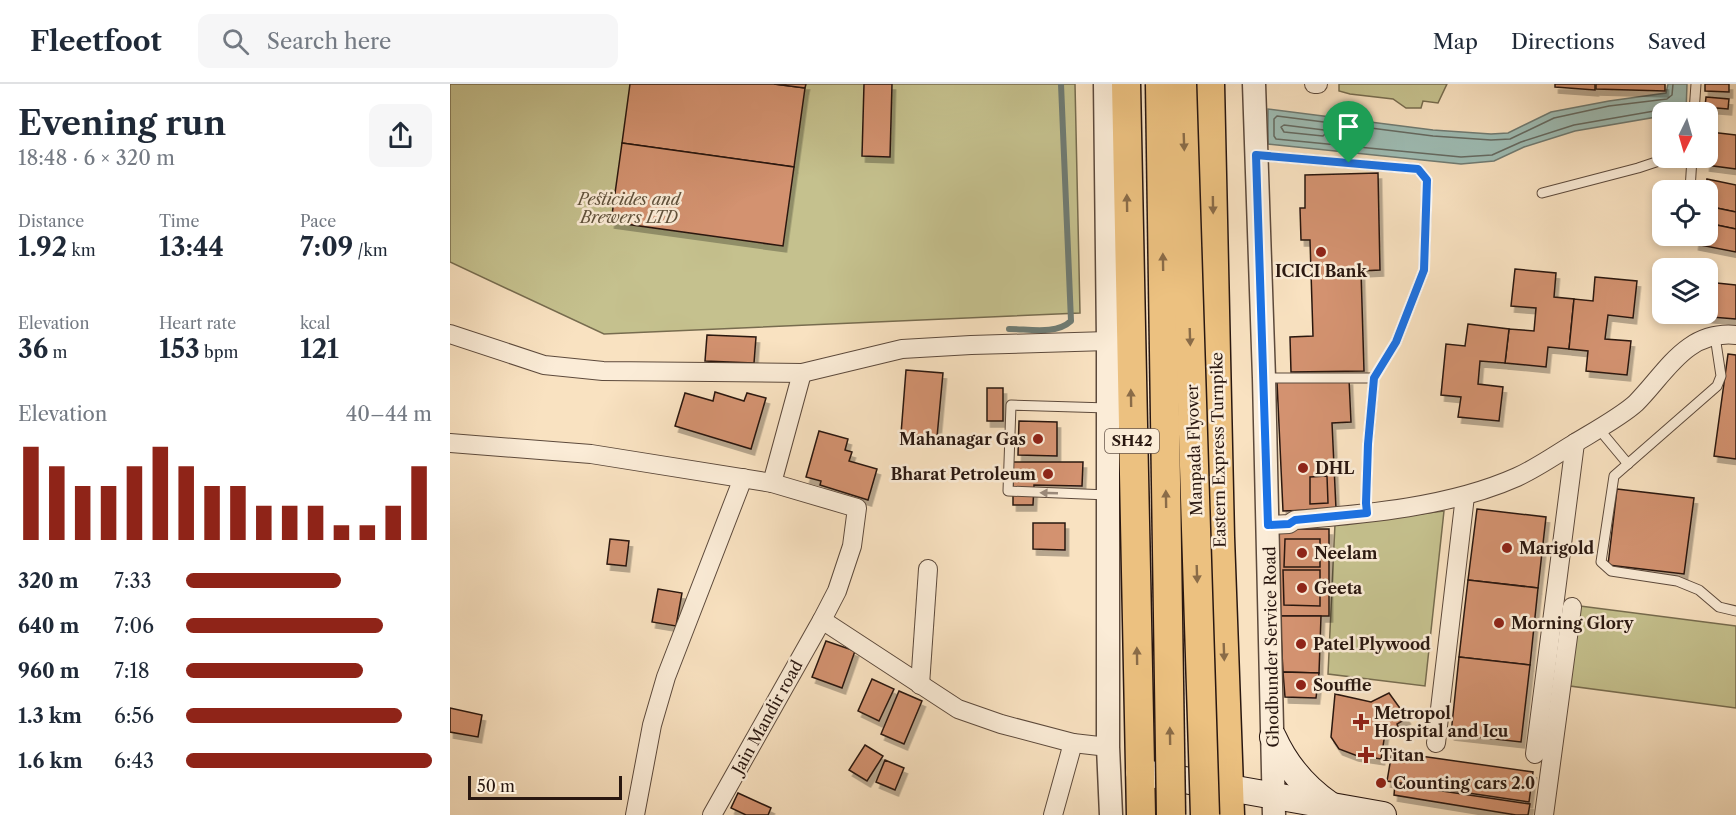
<!DOCTYPE html>
<meta charset="utf-8">
<style>
:root{--surface:#fff;--page:#f6f6f7;--text:#1f2937;--muted:#747a83;--line:#e0e1e3;--accent:#8f2418}
body{margin:0;font-family:"Libre Caslon Text",serif;background:var(--page);color:var(--text);height:100vh;display:flex;flex-direction:column;font-size:22px;white-space:nowrap}
*{box-sizing:border-box;margin:0}
p{font-size:20px;color:var(--muted)}
.icon{flex:none;width:33px;height:33px;fill:none;stroke:currentColor;stroke-width:2;stroke-linecap:round;stroke-linejoin:round}
.map{position:relative;flex:1;overflow:hidden}
.sheet{display:flex;flex-direction:column;background:var(--surface);width:450px}
.sheet>*{flex:none}
.needle{width:39px;rotate:185deg}
.fabs{position:absolute;left:1202px;top:18px;display:grid;gap:12px}
.fabs a{display:grid;place-items:center;width:66px;height:66px;border-radius:12px;background:var(--surface);box-shadow:0 3px 9px #0003;font-size:30px}
.scale{position:absolute;left:18px;bottom:15px;width:154px;box-sizing:border-box;padding-left:6px;border:3px solid #291710;border-top:0;font-size:16px;line-height:21px;white-space:nowrap;color:#291710;-webkit-text-stroke:4px #fbecd7;paint-order:stroke}
.pin{position:absolute;display:grid;place-items:center;width:51px;height:51px;color:#fff;margin:-62px -26px;border-radius:50% 50% 50% 0;rotate:-45deg;box-shadow:0 0 6px #0007}
.pin .icon{rotate:45deg}
.round{display:grid;place-items:center;flex:none;width:63px;height:63px;border-radius:12px;background:var(--page)}
.summary{display:flex;align-items:center;justify-content:space-between;height:102px;padding:0 18px}
h1{font-size:33px;font-weight:700;line-height:45px}
.stats{display:grid;grid-template-columns:repeat(3,1fr);gap:9px;height:102px;padding:6px 18px}
.stats div{display:grid;align-content:center}
.stats b{font-size:26px;font-weight:700}
.stats small{font-size:16px;font-weight:400}
.stats p{font-size:16px}
.chart{height:168px;padding:12px 18px}
.chart p{display:flex;justify-content:space-between}
.chart svg{width:100%;height:108px;margin-top:6px;stroke:var(--accent);stroke-width:6}
ul{padding:0 18px;list-style:none;font-size:20px}
li{display:grid;grid-template-columns:96px 72px 1fr;align-items:center;height:45px}
li i{height:15px;border-radius:8px;background:var(--accent)}
header{display:flex;align-items:center;gap:36px;box-sizing:border-box;height:84px;padding:0 30px;background:var(--surface);border-bottom:2px solid var(--line)}
header strong{font-size:28px}
nav{display:flex;gap:33px;margin-inline-start:auto;font-size:21px}
.search{width:420px;height:54px;background:var(--page);display:flex;align-items:center;gap:15px;box-sizing:border-box;padding:0 21px;border-radius:12px;color:var(--muted);font-size:22px}
main{display:flex;flex:1;min-height:0}
.map>svg:first-child{display:block}
.green{fill:#c5c18e;stroke:#776c4f;stroke-width:1.5}
.water{fill:#9ebdb5;stroke:#6f7b73;stroke-width:1.5}
.lines{fill:none;stroke-linecap:round;stroke-linejoin:round}
.shore{stroke:#646a62;stroke-width:1.5}
.stream{stroke:#6f7b73;stroke-width:6}
.building{fill:#d3926f;stroke:#291710;stroke-width:1.5;filter:url(#shadow)}
.service-casing{stroke:#5d4a3c;stroke-width:11}
.minor-casing{stroke:#5d4a3c;stroke-width:20}
.tertiary-casing{stroke:#5d4a3c;stroke-width:25}
.secondary-casing{stroke:#291710;stroke-width:28}
.primary-casing{stroke:#291710;stroke-width:31}
.service{stroke:#fbecd7;stroke-width:9}
.minor{stroke:#fbecd7;stroke-width:18}
.tertiary{stroke:#fbecd7;stroke-width:22}
.secondary{stroke:#fbecd7;stroke-width:26}
.primary{stroke:#ecc180;stroke-width:28}
.primary-bridge-casing{stroke:#291710;stroke-width:31;stroke-linecap:butt}
.primary-bridge{stroke:#ecc180;stroke-width:28}
.oneway{fill:#8a6c48}
.oneway2{fill:#9c8c7d}
.route-casing{stroke:#fff;stroke-width:12}
.route{stroke:#1a73e8;stroke-width:8}
.poi-dot{fill:#8f2418;stroke:#fbecd7;stroke-width:2}
.labels{text-anchor:middle;stroke-width:5;stroke-linejoin:round;paint-order:stroke}
.shield{fill:#fbecd7;stroke:#68574c;stroke-width:1.5}
.shield-label{font-size:15px;font-weight:bold;fill:#291710}
.park-label{font-size:16px;font-style:italic;fill:#60523c;stroke:#fbecd7}
.poi-label{font-size:16px;font-weight:bold;fill:#291710;stroke:#fbecd7;text-anchor:start}
.street-label{font-size:16px;fill:#291710;stroke:#fbecd7}
</style>
<header>
<strong>Fleetfoot</strong>
<div class="search"><svg class="icon" aria-label="search" viewBox="0 0 24 24"><circle cx="10" cy="10" r="6"/><path d="M15 15l6 6"/></svg>Search here</div>
<nav><a>Map</a><a>Directions</a><a>Saved</a></nav>
</header>
<main>
<section class="sheet">
<div class="summary"><div><h1>Evening run</h1><p>18:48 · 6 × 320 m</p></div><a class="round"><svg class="icon" aria-label="share" viewBox="0 0 24 24"><path d="M12 15V3M7 8l5-5 5 5M5 13v7h14v-7"/></svg></a></div>
<div class="stats">
<div><p>Distance</p><b>1.92<small> km</small></b></div>
<div><p>Time</p><b>13:44</b></div>
<div><p>Pace</p><b>7:09<small> /km</small></b></div>
</div>
<div class="stats">
<div><p>Elevation</p><b>36<small> m</small></b></div>
<div><p>Heart rate</p><b>153<small> bpm</small></b></div>
<div><p>kcal</p><b>121</b></div>
</div>
<div class="chart"><p><span>Elevation</span>40–44 m</p>
<svg viewBox="0 0 160 44" preserveAspectRatio="none"><path d="M5 44V6M15 44V14M25 44V22M35 44V22M45 44V14M55 44V6M65 44V14M75 44V22M85 44V22M95 44V30M105 44V30M115 44V30M125 44V38M135 44V38M145 44V30M155 44V14"/></svg>
</div>
<ul>
<li><b>320 m</b>7:33<i style="width:63%"></i></li>
<li><b>640 m</b>7:06<i style="width:80%"></i></li>
<li><b>960 m</b>7:18<i style="width:72%"></i></li>
<li><b>1.3 km</b>6:56<i style="width:88%"></i></li>
<li><b>1.6 km</b>6:43<i style="width:100%"></i></li>
</ul>
</section>
<div class="map">
<svg width="1286" height="731" viewBox="0 0 1286 731">
<defs>
<filter id="shadow"><feDropShadow dx="3.5" dy="6" stdDeviation="0" flood-color="#0004"/></filter>
</defs>
<rect width="100%" height="100%" fill="#f9e2c1"/>
<filter id="stains"><feTurbulence type="fractalNoise" baseFrequency=".00333" numOctaves="4"/><feColorMatrix values="0 0 0 0 .2 0 0 0 0 .09 0 0 0 0 .02 0 0 0 .5 -.17"/></filter>
<radialGradient id="worn" r=".72"><stop offset=".6" stop-color="#630" stop-opacity="0"/><stop offset="1" stop-color="#630" stop-opacity=".3"/></radialGradient>
<g class="green">
<path d="M 0,0 L 625,0 L 630,229 L 154,250 L 0,178 Z"/>
<path d="M 889,0 L 997,0 L 988,19 L 973,17 L 971,24 L 956,24 L 943,15 L 900,10 L 889,7 Z"/>
<path d="M 994,427 L 975,602 L 878,590 L 885,440 Z"/>
<path d="M 1130,522 L 1286,542 L 1286,624 L 1120,602 Z"/>
</g>
<path class="water" d="M 1218,0 L 1237,0 L 1236,28 L 1212,28 L 1212,32 L 1125,47 L 1074,63 L 1044,77 L 1011,80 L 818,60 L 818,25 L 983,46 L 1041,50 L 1058,49 L 1101,28 L 1159,17 L 1216,9 Z"/>
<g class="lines">
<g class="shore">
<path d="M 1216,28 L 1210,26 L 1124,41 L 1071,58 L 1042,71 L 1011,73 L 826,55 L 824,52 L 824,35 L 827,32 L 983,52 L 1041,56 L 1060,55 L 1104,34 L 1159,22 L 1217,15 L 1222,11 L 1223,0"/>
<path d="M 834,41 L 874,46 L 876,49 L 873,52 L 834,48 L 831,43 Z"/>
</g>
<path class="stream" d="M 559,245 C 579,245 606,251 621,237 L 611,0"/>
</g>
<g class="building">
<path d="M 180,0 L 324,0 L 355,4 L 344,83 L 172,59 Z"/>
<path d="M 324,0 L 356,0 L 355,4 Z"/>
<path d="M 414,0 L 442,0 L 440,73 L 412,72 Z"/>
<path d="M 1105,0 L 1145,0 L 1145,6 L 1105,3 Z"/>
<path d="M 1146,0 L 1215,0 L 1215,7 L 1146,5 Z"/>
<path d="M 1255,0 L 1279,0 L 1279,8 L 1255,7 Z"/>
<path d="M 1256,13 L 1279,15 L 1278,25 L 1255,23 Z"/>
<path d="M 1260,48 L 1286,51 L 1286,85 L 1256,81 Z"/>
<path d="M 172,59 L 344,83 L 333,162 L 161,138 Z"/>
<path d="M 928,89 L 930,186 L 911,187 L 914,287 L 841,288 L 840,253 L 863,252 L 860,156 L 851,156 L 850,124 L 855,124 L 855,91 Z"/>
<path d="M 1257,95 L 1286,101 L 1286,128 L 1257,122 L 1257,106 L 1255,106 Z"/>
<path d="M 1257,122 L 1286,128 L 1286,145 L 1257,139 Z"/>
<path d="M 1257,139 L 1286,145 L 1286,168 L 1245,160 L 1246,152 L 1257,152 Z"/>
<path d="M 1065,185 L 1106,189 L 1104,213 L 1124,215 L 1119,265 L 1098,263 L 1096,283 L 1055,279 L 1059,245 L 1084,247 L 1086,224 L 1061,222 Z"/>
<path d="M 1145,193 L 1187,197 L 1183,234 L 1158,231 L 1155,255 L 1181,257 L 1177,291 L 1136,287 L 1138,267 L 1119,265 L 1124,215 L 1143,217 Z"/>
<path d="M 1257,198 L 1286,201 L 1286,235 L 1236,231 L 1237,230 L 1257,230 Z"/>
<path d="M 1018,240 L 1059,245 L 1055,279 L 1030,277 L 1028,300 L 1053,303 L 1049,337 L 1008,333 L 1011,313 L 991,311 L 996,260 L 1015,262 Z"/>
<path d="M 257,251 L 306,253 L 304,279 L 255,277 Z"/>
<path d="M 1278,270 L 1286,271 L 1286,375 L 1264,372 Z"/>
<path d="M 456,286 L 493,289 L 487,353 L 451,350 Z"/>
<path d="M 899,295 L 901,338 L 882,339 L 886,425 L 833,427 L 827,298 Z"/>
<rect x="537" y="304" width="16" height="33"/>
<path d="M 265,308 L 294,317 L 297,309 L 316,314 L 301,365 L 225,342 L 235,309 L 263,317 Z"/>
<path d="M 569,337 L 607,338 L 607,372 L 568,371 Z"/>
<path d="M 369,347 L 398,355 L 395,366 L 402,368 L 399,377 L 427,385 L 418,416 L 370,401 L 371,397 L 356,393 Z"/>
<path d="M 563,378 L 633,378 L 632,402 L 584,401 L 583,421 L 563,421 Z"/>
<path d="M 877,392 L 878,419 L 860,420 L 860,393 Z"/>
<path d="M 1167,405 L 1244,414 L 1234,490 L 1158,481 Z"/>
<path d="M 1027,425 L 1096,433 L 1088,504 L 1018,496 Z"/>
<path d="M 583,439 L 615,439 L 615,466 L 583,465 Z"/>
<rect x="824" y="445" width="55" height="87"/>
<path d="M 160,455 L 179,457 L 176,482 L 157,480 Z"/>
<path d="M 835,455 L 870,455 L 870,483 L 834,483 Z"/>
<path d="M 833,486 L 870,486 L 870,522 L 834,521 Z"/>
<path d="M 1018,496 L 1088,504 L 1080,581 L 1009,573 Z"/>
<path d="M 208,505 L 232,509 L 226,542 L 202,538 Z"/>
<path d="M 830,532 L 871,532 L 869,589 L 833,588 Z"/>
<path d="M 376,557 L 405,567 L 392,604 L 362,593 Z"/>
<path d="M 1009,573 L 1080,581 L 1071,658 L 1001,650 Z"/>
<path d="M 833,588 L 869,589 L 866,614 L 835,613 Z"/>
<path d="M 422,595 L 444,605 L 429,637 L 408,627 Z"/>
<path d="M 449,607 L 472,617 L 454,660 L 431,650 Z"/>
<path d="M 939,609 L 957,634 L 947,640 L 949,645 L 936,643 L 931,675 L 905,671 L 889,665 L 881,653 L 885,610 L 921,618 Z"/>
<path d="M 0,624 L 32,631 L 28,653 L 0,648 Z"/>
<path d="M 415,661 L 433,672 L 417,697 L 399,686 Z"/>
<path d="M 942,668 L 1083,688 L 1079,718 L 937,697 Z"/>
<path d="M 435,676 L 454,684 L 445,706 L 426,698 Z"/>
<path d="M 945,700 L 1080,720 L 1078,731 L 1066,731 L 944,711 Z"/>
<path d="M 288,709 L 321,724 L 318,731 L 296,731 L 281,724 Z"/>
</g>
<g class="lines">
<defs>
<g id="service">
<path d="M 1244,28 L 1246,0"/>
<path d="M 806,71 L 968,85 L 977,96 L 974,186 L 946,258 L 924,294 L 918,360 L 916,419 L 917,429"/>
<path d="M 1240,106 L 1242,74"/>
<path d="M 1092,109 L 1188,84 L 1218,74"/>
<path d="M 1265,252 L 1271,292 L 1267,302 L 1164,392 L 1151,478 L 1161,487 L 1227,497 L 1249,506 L 1269,523 L 1286,527"/>
<path d="M 814,294 L 924,294"/>
<path d="M 658,324 L 561,321 L 558,407 L 658,411"/>
<path d="M 1148,344 L 1178,380"/>
</g>
<g id="minor">
<path d="M 864,0 L 868,0"/>
<path d="M 0,250 L 94,281 L 153,287 L 352,289 L 452,265 L 521,261 L 658,257"/>
<path d="M 0,359 L 141,370 L 322,399 L 407,424 L 402,462 L 387,507 L 372,536 L 508,625 L 551,640 L 623,659 L 658,663"/>
<path d="M 322,399 L 352,289"/>
<path d="M 818,441 L 839,440 L 845,436 C 916,430 1000,423 1067,393 C 1087,384 1107,370 1125,359 C 1143,348 1172,332 1186,319 C 1216,289 1236,246 1286,251"/>
<path d="M 470,601 L 478,485"/>
<path d="M 986,659 L 1015,412"/>
<path d="M 1085,670 L 1125,359"/>
<path d="M 185,731 L 202,641 L 216,593 L 293,394"/>
<path d="M 262,731 L 372,536"/>
<path d="M 603,731 L 623,659"/>
<path d="M 1094,731 L 1122,523"/>
</g>
<g id="tertiary">
<path d="M 655,0 L 658,257 L 658,663 L 661,731"/>
<path d="M 804,0 L 814,294 L 824,731"/>
</g>
<g id="secondary">
<path d="M 823,653 C 836,682 854,703 880,721"/>
<path d="M 689,688 L 933,731"/>
</g>
<g id="primary">
<path d="M 676,0 L 691,731"/>
<path d="M 760,0 L 770,453 L 780,731"/>
</g>
</defs>
<use href="#service" class="service-casing"/>
<use href="#minor" class="minor-casing"/>
<use href="#tertiary" class="tertiary-casing"/>
<use href="#secondary" class="secondary-casing"/>
<use href="#primary" class="primary-casing"/>
<use href="#service" class="service"/>
<use href="#minor" class="minor"/>
<use href="#tertiary" class="tertiary"/>
<use href="#secondary" class="secondary"/>
<use href="#primary" class="primary"/>
<defs>
<g id="primary-bridge">
<path d="M 710,0 L 721,731"/>
<path d="M 732,0 L 755,731"/>
</g>
</defs>
<use href="#primary-bridge" class="primary-bridge-casing"/>
<use href="#primary-bridge" class="primary-bridge"/>
</g>
<defs><path id="oneway-solid" d="M-6-.8H1V-3.2L6.5 0L1 3.2V.8H-6Z" transform="scale(1.5)"/></defs>
<g class="oneway">
<use href="#oneway-solid" transform="translate(734 58) rotate(88)"/>
<use href="#oneway-solid" transform="translate(677 119) rotate(-91)"/>
<use href="#oneway-solid" transform="translate(763 121) rotate(89)"/>
<use href="#oneway-solid" transform="translate(713 178) rotate(-91)"/>
<use href="#oneway-solid" transform="translate(740 253) rotate(88)"/>
<use href="#oneway-solid" transform="translate(681 314) rotate(-91)"/>
<use href="#oneway-solid" transform="translate(716 415) rotate(-91)"/>
<use href="#oneway-solid" transform="translate(747 490) rotate(88)"/>
<use href="#oneway-solid" transform="translate(774 568) rotate(88)"/>
<use href="#oneway-solid" transform="translate(687 572) rotate(-91)"/>
<use href="#oneway-solid" transform="translate(720 652) rotate(-91)"/>
</g>
<use class="oneway2" href="#oneway-solid" transform="translate(599 409) rotate(-178)"/>
<g class="lines">
<defs>
<path id="route" d="M 806,71 L 968,85 L 977,96 L 974,186 L 946,258 L 924,294 L 918,360 L 916,419 L 917,429 L 845,436 L 839,440 L 818,441 Z"/>
</defs>
<use href="#route" class="route-casing"/>
<use href="#route" class="route"/>
</g>
<g class="poi-dot">
<circle cx="871" cy="168" r="6"/>
<circle cx="588" cy="355" r="6"/>
<circle cx="853" cy="384" r="6"/>
<circle cx="598" cy="390" r="6"/>
<circle cx="1057" cy="464" r="6"/>
<circle cx="852" cy="469" r="6"/>
<circle cx="852" cy="504" r="6"/>
<circle cx="1049" cy="539" r="6"/>
<circle cx="851" cy="560" r="6"/>
<circle cx="851" cy="601" r="6"/>
<path d="M908 629h6v6h6v6h-6v6h-6v-6h-6v-6h6z"/>
<path d="M913 662h6v6h6v6h-6v6h-6v-6h-6v-6h6z"/>
<circle cx="931" cy="699" r="6"/>
</g>
<g class="labels">
<rect class="shield" x="655" y="345" width="54" height="24" rx="4.5"/>
<g class="shield-label">
<text x="682" y="362">SH42</text>
</g>
<g class="park-label">
<text x="179" y="121">Pesticides and<tspan x="179" dy="18">Brewers LTD</tspan></text>
</g>
<g class="poi-label">
<text x="871" y="193" text-anchor="middle">ICICI Bank</text>
<text x="576" y="361" text-anchor="end">Mahanagar Gas</text>
<text x="865" y="390">DHL</text>
<text x="586" y="396" text-anchor="end">Bharat Petroleum</text>
<text x="1069" y="470">Marigold</text>
<text x="864" y="475">Neelam</text>
<text x="864" y="510">Geeta</text>
<text x="1061" y="545">Morning Glory</text>
<text x="863" y="566">Patel Plywood</text>
<text x="863" y="607">Souffle</text>
<text x="924" y="635">Metropol<tspan x="924" dy="18">Hospital and Icu</tspan></text>
<text x="930" y="677">Titan</text>
<text x="943" y="705">Counting cars 2.0</text>
</g>
<g class="street-label">
<text transform="translate(744 366) rotate(-92)" y="6">Manpada Flyover</text>
<text transform="translate(768 366) rotate(-91)" y="6">Eastern Express Turnpike</text>
<text transform="translate(821 563) rotate(-91)" y="6">Ghodbunder Service Road</text>
<text transform="translate(317 633) rotate(-61)" y="6">Jain Mandir road</text>
</g>
</g>
<rect width="100%" height="100%" filter="url(#stains)"/>
<rect width="100%" height="100%" fill="url(#worn)"/>
</svg>
<div class="fabs">
<a><svg class="needle" viewBox="-14 -14 28 28"><path d="M0-13l5 13h-10z" fill="#e53935"/><path d="M0 13l5-13h-10z" fill="#747a83"/></svg></a>
<a><svg class="icon" aria-label="locate" viewBox="0 0 24 24"><circle cx="12" cy="12" r="6"/><path d="M12 2v4M12 18v4M2 12h4M18 12h4"/></svg></a>
<a><svg class="icon" aria-label="layers" viewBox="0 0 24 24"><path d="M12 4l9 5-9 5-9-5zM3 14l9 5 9-5"/></svg></a>
</div>
<div class="scale">50 m</div>
<div class="pin" style="left:899px;top:79px;background:#1e9e55"><svg class="icon" aria-label="arrive" viewBox="0 0 24 24"><path d="M6 21V4h12l-3 4 3 4H6"/></svg></div>
</div>
</main>
